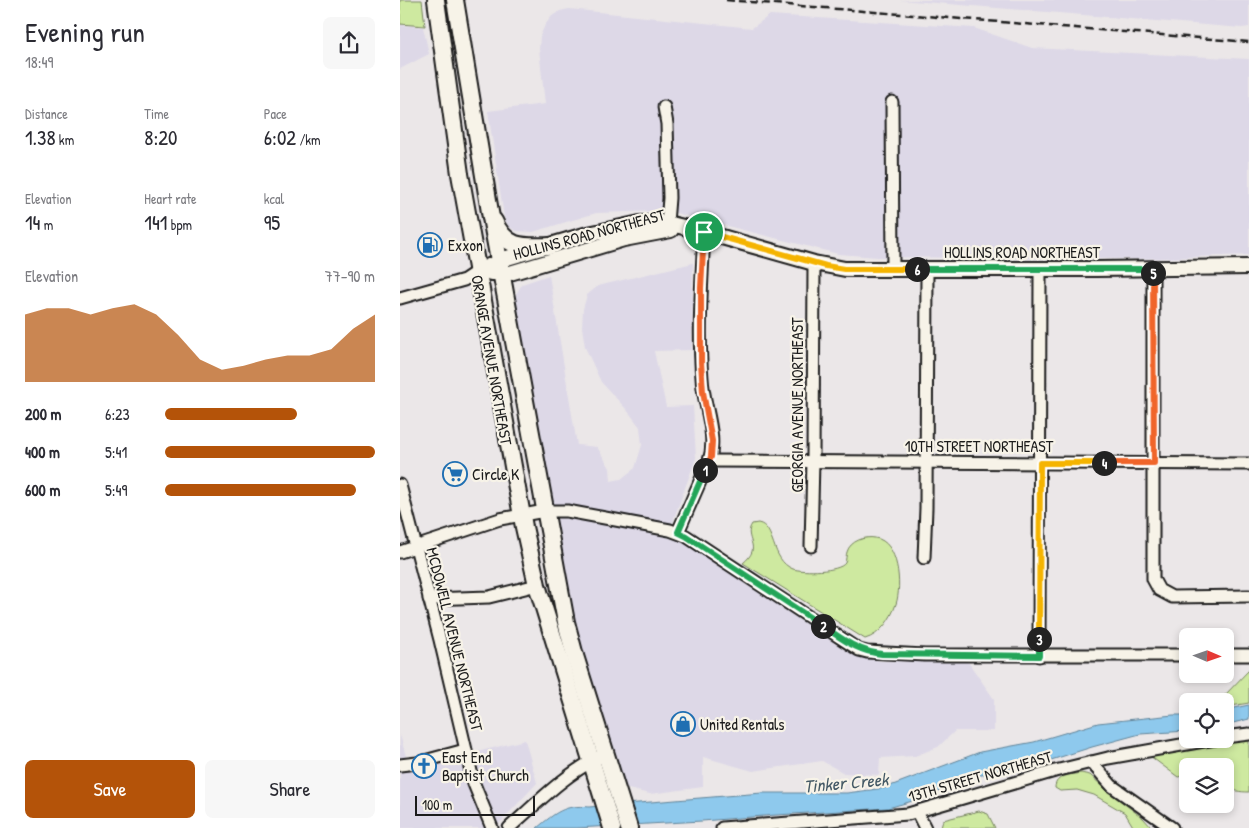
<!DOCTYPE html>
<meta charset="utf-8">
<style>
:root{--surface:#fff;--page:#f7f7f7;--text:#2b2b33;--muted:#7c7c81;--accent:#b45309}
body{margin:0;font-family:"Patrick Hand",sans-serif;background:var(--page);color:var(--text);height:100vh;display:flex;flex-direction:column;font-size:19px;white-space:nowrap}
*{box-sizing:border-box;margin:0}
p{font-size:16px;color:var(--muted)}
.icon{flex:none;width:28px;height:28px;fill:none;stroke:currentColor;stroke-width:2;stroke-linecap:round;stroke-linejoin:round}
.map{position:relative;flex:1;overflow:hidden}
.details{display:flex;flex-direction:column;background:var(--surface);width:400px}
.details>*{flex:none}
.needle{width:32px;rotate:92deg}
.tools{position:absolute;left:779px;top:628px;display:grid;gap:10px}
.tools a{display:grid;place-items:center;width:55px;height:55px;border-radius:8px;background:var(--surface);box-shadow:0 2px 8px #0003;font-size:25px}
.scale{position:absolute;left:15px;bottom:12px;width:120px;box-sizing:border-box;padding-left:5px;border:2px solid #1c1c1c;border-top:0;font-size:14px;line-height:18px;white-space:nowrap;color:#1c1c1c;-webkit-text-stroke:4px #f7f3e8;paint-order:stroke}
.pin{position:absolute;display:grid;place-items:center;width:42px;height:42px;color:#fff;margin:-21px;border:2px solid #fff;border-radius:50%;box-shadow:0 1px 5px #0007}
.km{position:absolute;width:25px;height:25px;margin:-12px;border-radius:50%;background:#222;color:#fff;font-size:14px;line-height:25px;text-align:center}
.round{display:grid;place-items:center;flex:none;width:52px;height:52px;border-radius:8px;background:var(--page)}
.head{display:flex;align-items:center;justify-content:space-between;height:85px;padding:0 25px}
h1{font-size:28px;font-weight:600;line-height:38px}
.figures{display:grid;grid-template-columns:repeat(3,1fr);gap:8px;height:85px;padding:5px 25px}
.figures div{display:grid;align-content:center}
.figures b{font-size:21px;font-weight:600}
.figures small{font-size:14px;font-weight:400}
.figures p{font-size:14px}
.chart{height:140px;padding:10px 25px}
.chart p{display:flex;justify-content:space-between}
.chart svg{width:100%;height:90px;margin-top:5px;fill:var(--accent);opacity:.7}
.action{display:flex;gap:10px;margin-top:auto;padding:10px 25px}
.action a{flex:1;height:58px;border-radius:8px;background:var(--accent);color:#fff;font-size:20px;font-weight:600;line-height:58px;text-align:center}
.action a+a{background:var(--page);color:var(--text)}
ul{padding:0 25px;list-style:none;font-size:16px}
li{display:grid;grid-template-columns:80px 60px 1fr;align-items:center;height:38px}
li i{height:12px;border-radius:6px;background:var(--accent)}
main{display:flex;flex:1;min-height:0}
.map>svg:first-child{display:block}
.built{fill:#ddd8e7}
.green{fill:#cee9a0;stroke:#75825e}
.water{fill:#8ec9ed;stroke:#608499}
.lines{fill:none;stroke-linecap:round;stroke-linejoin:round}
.minor-casing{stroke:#1c1c1c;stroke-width:15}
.major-casing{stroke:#1c1c1c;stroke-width:18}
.highway-casing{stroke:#1c1c1c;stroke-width:20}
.minor{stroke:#f7f3e8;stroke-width:11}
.major{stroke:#f7f3e8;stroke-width:14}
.highway{stroke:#f7f3e8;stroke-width:16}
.rail{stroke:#1c1c1c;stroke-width:2.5;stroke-dasharray:8 4;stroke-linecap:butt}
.split-1-casing{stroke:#fff;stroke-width:10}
.split-2-casing{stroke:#fff;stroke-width:10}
.split-3-casing{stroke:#fff;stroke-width:10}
.split-4-casing{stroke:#fff;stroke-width:10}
.split-5-casing{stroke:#fff;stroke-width:10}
.split-6-casing{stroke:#fff;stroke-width:10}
.split-7-casing{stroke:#fff;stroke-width:10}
.split-1{stroke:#f0652b;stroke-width:6}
.split-2{stroke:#22a559;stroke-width:6}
.split-3{stroke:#22a559;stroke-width:6}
.split-4{stroke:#f5b400;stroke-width:6}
.split-5{stroke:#f0652b;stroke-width:6}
.split-6{stroke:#22a559;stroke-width:6}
.split-7{stroke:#f5b400;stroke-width:6}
.labels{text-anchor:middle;stroke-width:4.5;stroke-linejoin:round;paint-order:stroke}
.street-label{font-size:16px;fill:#1c1c1c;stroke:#f7f3e8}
.poi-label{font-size:16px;fill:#1c1c1c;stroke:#f7f3e8;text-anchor:start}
.water-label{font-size:18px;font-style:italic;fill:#445965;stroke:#f7f3e8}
</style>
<main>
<section class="details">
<div class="head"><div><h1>Evening run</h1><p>18:49</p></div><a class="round"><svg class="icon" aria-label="share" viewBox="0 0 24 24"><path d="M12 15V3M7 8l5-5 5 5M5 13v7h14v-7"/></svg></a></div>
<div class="figures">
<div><p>Distance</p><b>1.38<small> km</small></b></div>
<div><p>Time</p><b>8:20</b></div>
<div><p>Pace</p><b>6:02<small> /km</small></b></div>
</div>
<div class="figures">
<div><p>Elevation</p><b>14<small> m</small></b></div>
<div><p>Heart rate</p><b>141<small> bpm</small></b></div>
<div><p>kcal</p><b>95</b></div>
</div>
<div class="chart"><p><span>Elevation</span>77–90 m</p>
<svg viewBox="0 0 160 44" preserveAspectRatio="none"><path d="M0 44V11L10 8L20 8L30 11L40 8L50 6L60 11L70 21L80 33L90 38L100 36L110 33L120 31L130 31L140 28L150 18L160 11V44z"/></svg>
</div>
<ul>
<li><b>200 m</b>6:23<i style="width:63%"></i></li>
<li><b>400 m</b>5:41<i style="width:100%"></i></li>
<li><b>600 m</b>5:49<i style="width:91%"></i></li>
</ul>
<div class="action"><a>Save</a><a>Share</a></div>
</section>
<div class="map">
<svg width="849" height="828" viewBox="0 0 849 828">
<rect width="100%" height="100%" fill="#ebe7e8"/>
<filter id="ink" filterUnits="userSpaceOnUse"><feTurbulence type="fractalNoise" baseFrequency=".02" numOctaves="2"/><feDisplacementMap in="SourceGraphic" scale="10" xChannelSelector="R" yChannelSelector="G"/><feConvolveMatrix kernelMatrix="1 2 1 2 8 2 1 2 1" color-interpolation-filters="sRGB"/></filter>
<g filter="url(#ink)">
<g class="built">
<path d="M 500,0 L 849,0 L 849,27 L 842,28 Z"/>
<path d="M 169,9 L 352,28 L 370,15 L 574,28 L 632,48 L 849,59 L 849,255 L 736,259 L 478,257 L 438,254 L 276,213 L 259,211 L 196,213 L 133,232 L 116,231 L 108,226 L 104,217 L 88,111 L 145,104 L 139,49 L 140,36 L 145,25 L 152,16 L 160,11 Z"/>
<path d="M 0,25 L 23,27 L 29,54 L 0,69 Z"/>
<path d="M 293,263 L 292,350 L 254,351 L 266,407 L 293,406 L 296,458 L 274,518 L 271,537 L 288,544 L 459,657 L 481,661 L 568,662 L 594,699 L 594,731 L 555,731 L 538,747 L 515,756 L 480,758 L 479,775 L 444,773 L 422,761 L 353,771 L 303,757 L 303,787 L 250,794 L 224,788 L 183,654 L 170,603 L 115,300 L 116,294 L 122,284 L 149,275 L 177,445 L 197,447 L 210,468 L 211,481 L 221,479 L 235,468 L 242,445 L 240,427 L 227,410 L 201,382 L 185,347 L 182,327 L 183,309 L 187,295 L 198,286 Z"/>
<path d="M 0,735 L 7,760 L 20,766 L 125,740 L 137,783 L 95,828 L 0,828 Z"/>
</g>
<g class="green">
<path d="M 0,0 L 22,0 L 25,26 L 0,24 Z"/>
<path d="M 358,523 C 376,526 370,560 393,569 C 403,572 439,572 445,563 C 446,560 446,555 447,552 C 450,541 465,536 475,538 C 499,541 502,586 496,604 C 491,619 480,635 465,639 L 343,563 C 364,546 342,539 352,524 Z"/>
<path d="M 849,670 L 849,703 L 825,707 L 825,701 L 809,701 L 824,696 Z"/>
<path d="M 849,740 L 849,792 C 840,792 833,791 825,786 L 825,766 L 788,766 L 787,775 L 778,777 L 750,756 Z"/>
<path d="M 681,773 L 690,775 L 710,793 L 743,818 L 752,828 L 734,828 L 725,813 L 694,795 L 677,790 L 660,791 L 655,788 C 655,775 671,775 681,773 Z"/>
<path d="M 579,811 L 588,814 L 595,828 L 541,828 L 543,820 Z"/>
</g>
<g class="water">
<path d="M 849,705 L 849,719 L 825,725 L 825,710 Z"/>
<path d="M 773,715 L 787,715 L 787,731 L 740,734 L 692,747 L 648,761 L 595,771 L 568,779 L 523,798 L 488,808 L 376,815 L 302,821 L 176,828 L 137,828 C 155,813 165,804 189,807 L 362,793 L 447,793 L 485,788 L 580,752 L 634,742 L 698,723 Z"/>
</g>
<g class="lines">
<defs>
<g id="minor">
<path d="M 492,102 L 493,269"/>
<path d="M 264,107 L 267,124 L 269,198 L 267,223"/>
<path d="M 753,269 L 753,579 L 759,590 L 772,597 L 849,596"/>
<path d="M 0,298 L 64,280 L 76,272"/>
<path d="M 309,461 L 849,464"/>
<path d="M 0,485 L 40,640 L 74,784 L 92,828"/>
<path d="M 278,532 L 309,461 C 318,435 303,405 302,378 C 298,329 302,281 304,232"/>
<path d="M 411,546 L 413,461 L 414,263"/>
<path d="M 0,552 L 100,519 L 145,511 L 167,511 L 270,530 L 286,536 L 459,650 L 467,652 L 525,655 L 788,655"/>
<path d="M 524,558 L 526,508 L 527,269"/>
<path d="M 29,599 L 89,597 L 137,585"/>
<path d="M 825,655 L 849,655"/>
<path d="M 639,656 L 640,269"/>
<path d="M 825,737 L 849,734"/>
<path d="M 691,762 L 712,786 L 772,828"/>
<path d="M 0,765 L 17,763 L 65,750"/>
<path d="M 517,812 L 525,828"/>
<path d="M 109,828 C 137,803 164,775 198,758"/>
<path d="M 322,828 L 508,814 L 655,771 L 708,758 L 815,739"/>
</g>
<g id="major">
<path d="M 76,272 L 107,258 L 188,234 L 240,223 L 267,223 L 304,232 L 414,263 L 445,269 L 697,269 L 849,267"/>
<path d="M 91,273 L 110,273 L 224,239 L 271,230"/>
</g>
<g id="highway">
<path d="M 36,0 L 60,174 L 124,527 L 137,585 L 212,828"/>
<path d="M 55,0 L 90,212 L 166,622 L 175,656 L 229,828"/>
<path d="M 94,221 C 106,249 123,247 150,246"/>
</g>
</defs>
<use href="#minor" class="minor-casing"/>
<use href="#major" class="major-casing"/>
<use href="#highway" class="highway-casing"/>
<use href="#minor" class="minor"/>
<use href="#major" class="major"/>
<use href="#highway" class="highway"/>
<path class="rail" d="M 326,0 L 849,42"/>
</g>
</g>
<g class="lines" filter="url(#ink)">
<defs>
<path id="split-1" d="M 304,232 L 301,288 L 301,362 L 303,392 L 312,441 L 311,457 L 305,470"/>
<path id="split-2" d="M 305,470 L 278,532 L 286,536 L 423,626"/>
<path id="split-3" d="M 423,626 C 443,639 458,652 482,654 L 639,656 L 639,639"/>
<path id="split-4" d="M 639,639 L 640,463 L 704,463"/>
<path id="split-5" d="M 704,463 L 754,463 L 753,273"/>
<path id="split-6" d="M 517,269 L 753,269 L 753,273"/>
<path id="split-7" d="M 304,232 L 426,266 L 444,269 L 517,269"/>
</defs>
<use href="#split-1" class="split-1-casing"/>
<use href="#split-2" class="split-2-casing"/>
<use href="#split-3" class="split-3-casing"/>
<use href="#split-4" class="split-4-casing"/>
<use href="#split-5" class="split-5-casing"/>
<use href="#split-6" class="split-6-casing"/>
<use href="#split-7" class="split-7-casing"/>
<use href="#split-1" class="split-1"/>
<use href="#split-2" class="split-2"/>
<use href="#split-3" class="split-3"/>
<use href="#split-4" class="split-4"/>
<use href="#split-5" class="split-5"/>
<use href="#split-6" class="split-6"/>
<use href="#split-7" class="split-7"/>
</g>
<defs>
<symbol id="fuel-ring" viewBox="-11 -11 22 22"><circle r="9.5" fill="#f7f3e8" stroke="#1f6fb2" stroke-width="1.5"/><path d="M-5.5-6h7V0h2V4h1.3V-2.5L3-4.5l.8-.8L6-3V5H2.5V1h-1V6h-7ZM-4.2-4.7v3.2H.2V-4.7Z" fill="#1f6fb2"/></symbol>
<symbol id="supermarket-ring" viewBox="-11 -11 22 22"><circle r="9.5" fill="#f7f3e8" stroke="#1f6fb2" stroke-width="1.5"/><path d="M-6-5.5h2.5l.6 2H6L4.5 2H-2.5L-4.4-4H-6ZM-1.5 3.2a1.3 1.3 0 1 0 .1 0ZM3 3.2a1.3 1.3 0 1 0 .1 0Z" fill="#1f6fb2"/></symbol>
<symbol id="shop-ring" viewBox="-11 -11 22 22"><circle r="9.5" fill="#f7f3e8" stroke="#1f6fb2" stroke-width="1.5"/><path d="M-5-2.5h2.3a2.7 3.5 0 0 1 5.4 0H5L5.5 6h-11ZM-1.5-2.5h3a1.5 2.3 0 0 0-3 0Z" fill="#1f6fb2"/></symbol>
<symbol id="church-ring" viewBox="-11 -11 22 22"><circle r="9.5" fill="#f7f3e8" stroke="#1f6fb2" stroke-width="1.5"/><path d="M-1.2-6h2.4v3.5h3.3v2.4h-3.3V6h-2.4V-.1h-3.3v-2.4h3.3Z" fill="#1f6fb2"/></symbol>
</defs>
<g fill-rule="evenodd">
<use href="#fuel-ring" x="16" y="231" width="28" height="28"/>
<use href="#supermarket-ring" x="41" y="460" width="28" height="28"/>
<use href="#shop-ring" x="269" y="710" width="28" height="28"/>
<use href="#church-ring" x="10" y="752" width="28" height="28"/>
</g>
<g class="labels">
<g class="street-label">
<text transform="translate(189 234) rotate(-15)" y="6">HOLLINS ROAD NORTHEAST</text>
<text x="622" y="258">HOLLINS ROAD NORTHEAST</text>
<text transform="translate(92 360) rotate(80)" y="6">ORANGE AVENUE NORTHEAST</text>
<text transform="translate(397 405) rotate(-90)" y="6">GEORGIA AVENUE NORTHEAST</text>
<text x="579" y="452">10TH STREET NORTHEAST</text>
<text transform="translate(55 639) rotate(76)" y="6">MCDOWELL AVENUE NORTHEAST</text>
<text transform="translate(580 776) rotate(-16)" y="6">13TH STREET NORTHEAST</text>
</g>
<g class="poi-label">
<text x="48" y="251">Exxon</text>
<text x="72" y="480">Circle K</text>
<text x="300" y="730">United Rentals</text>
<text x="42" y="763">East End<tspan x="42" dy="18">Baptist Church</tspan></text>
</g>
<g class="water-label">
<text transform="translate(446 783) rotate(-5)" y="6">Tinker Creek</text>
</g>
</g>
</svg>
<div class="tools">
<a><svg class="needle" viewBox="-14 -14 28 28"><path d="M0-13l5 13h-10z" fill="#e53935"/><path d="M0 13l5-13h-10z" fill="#7c7c81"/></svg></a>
<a><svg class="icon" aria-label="locate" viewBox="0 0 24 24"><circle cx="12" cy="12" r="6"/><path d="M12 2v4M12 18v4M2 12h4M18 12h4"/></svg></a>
<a><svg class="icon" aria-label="layers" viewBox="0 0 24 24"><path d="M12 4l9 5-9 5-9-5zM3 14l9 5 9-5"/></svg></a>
</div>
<div class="scale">100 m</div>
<div class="pin" style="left:304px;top:232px;background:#1e9e55"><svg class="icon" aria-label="arrive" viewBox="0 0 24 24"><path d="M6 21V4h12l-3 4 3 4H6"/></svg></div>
<b class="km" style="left:305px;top:470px">1</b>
<b class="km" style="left:423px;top:626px">2</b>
<b class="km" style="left:639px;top:639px">3</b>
<b class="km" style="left:704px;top:463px">4</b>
<b class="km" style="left:753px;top:273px">5</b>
<b class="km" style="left:517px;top:269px">6</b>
</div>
</main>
